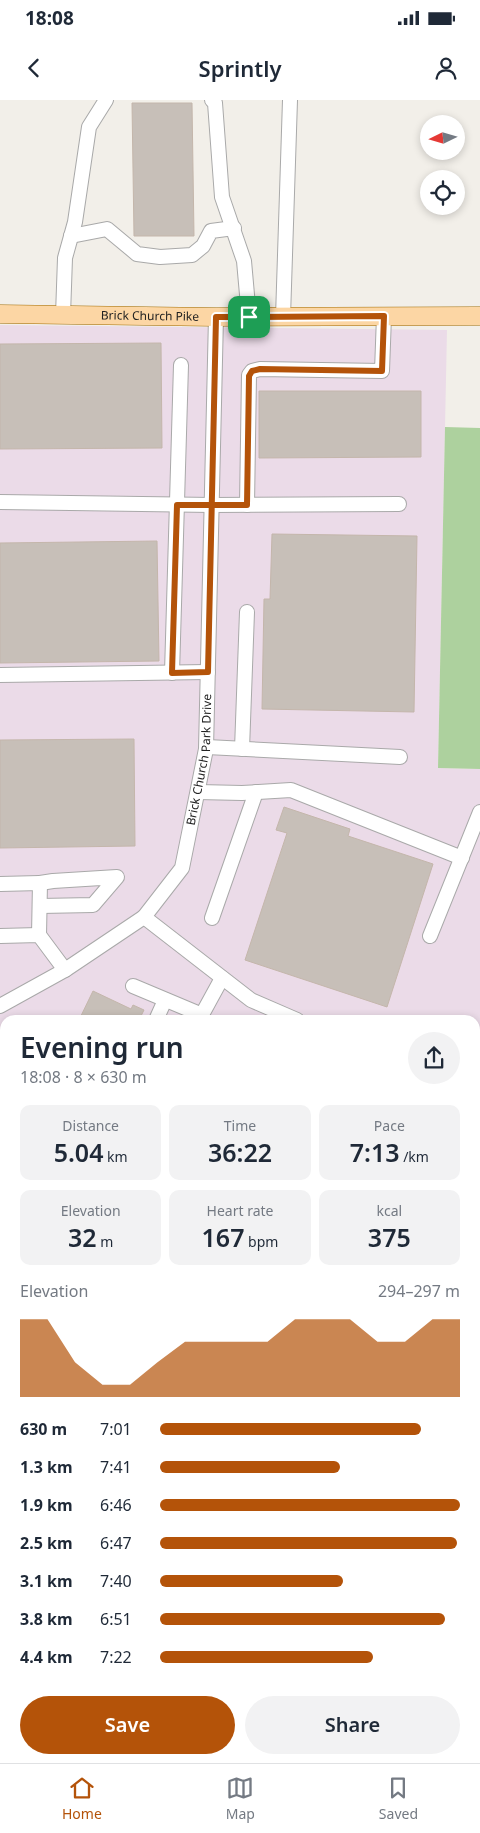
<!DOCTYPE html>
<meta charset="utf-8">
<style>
:root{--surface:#fff;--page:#f2f2f3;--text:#1f2937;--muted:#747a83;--line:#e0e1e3;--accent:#b45309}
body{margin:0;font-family:"Noto Sans",sans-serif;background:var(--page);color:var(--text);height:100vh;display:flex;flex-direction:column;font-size:19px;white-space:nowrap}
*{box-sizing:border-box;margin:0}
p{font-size:16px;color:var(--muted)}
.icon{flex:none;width:28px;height:28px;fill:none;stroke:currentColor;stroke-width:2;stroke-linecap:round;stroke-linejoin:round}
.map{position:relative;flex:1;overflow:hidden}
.sheet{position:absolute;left:0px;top:915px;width:480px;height:749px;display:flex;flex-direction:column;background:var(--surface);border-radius:15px 15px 0 0;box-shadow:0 2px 8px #0003}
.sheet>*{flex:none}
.needle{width:32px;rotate:265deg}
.fabs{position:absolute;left:420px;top:15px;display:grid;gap:10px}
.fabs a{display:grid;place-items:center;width:45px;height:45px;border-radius:50%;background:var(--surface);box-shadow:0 2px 8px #0003;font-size:25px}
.pin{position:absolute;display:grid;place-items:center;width:42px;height:42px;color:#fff;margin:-21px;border-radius:10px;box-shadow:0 2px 8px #0006}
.round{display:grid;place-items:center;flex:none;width:52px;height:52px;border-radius:26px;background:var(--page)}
.summary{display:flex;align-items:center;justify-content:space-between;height:85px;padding:0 20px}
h1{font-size:28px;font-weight:600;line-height:38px}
.figures{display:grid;grid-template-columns:repeat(3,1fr);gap:8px;height:85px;padding:5px 20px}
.figures div{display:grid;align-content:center;border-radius:10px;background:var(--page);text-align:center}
.figures b{font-size:25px;font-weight:600}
.figures small{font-size:14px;font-weight:400}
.figures p{font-size:14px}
.chart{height:140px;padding:10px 20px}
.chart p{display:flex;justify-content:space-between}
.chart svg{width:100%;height:90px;margin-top:5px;fill:var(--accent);opacity:.7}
.action{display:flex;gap:10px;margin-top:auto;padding:10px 20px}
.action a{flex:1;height:58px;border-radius:30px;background:var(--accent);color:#fff;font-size:20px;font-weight:600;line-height:58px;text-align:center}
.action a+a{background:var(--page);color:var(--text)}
ul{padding:0 20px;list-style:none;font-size:16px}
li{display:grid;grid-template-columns:80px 60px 1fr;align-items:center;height:38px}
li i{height:12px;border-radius:6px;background:var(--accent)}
.status{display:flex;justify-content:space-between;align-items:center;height:35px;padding:0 25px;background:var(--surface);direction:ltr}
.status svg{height:14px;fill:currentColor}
header{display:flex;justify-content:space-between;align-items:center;height:65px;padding:0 20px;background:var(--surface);font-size:22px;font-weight:600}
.dock{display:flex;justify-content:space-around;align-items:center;height:70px;border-top:1px solid var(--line);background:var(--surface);font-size:14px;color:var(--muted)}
.dock a{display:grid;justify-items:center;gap:2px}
.dock .current{color:var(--accent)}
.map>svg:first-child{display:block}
.industrial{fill:#ebdbe8}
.forest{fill:#add19e}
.parking{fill:#e2e2e2}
.building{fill:#c7bfb8;stroke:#c4b6ab}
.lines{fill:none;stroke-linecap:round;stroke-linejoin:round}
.minor-casing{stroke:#a9a9a9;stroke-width:16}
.major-casing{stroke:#a06b00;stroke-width:19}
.minor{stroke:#fff;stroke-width:14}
.major{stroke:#fcd6a4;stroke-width:18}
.route-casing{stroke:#fff;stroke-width:10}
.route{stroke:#b45309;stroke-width:6}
.labels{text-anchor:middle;stroke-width:5;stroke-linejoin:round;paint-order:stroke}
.street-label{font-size:12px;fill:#222;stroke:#fff}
</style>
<div class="status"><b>18:08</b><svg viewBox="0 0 49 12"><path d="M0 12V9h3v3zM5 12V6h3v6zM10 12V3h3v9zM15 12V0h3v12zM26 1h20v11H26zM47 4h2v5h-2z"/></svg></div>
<header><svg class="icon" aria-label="back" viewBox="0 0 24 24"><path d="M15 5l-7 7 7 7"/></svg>Sprintly<svg class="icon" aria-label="person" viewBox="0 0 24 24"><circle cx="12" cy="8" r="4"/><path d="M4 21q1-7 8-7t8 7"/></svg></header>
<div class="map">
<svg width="480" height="1663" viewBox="0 0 480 1663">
<rect width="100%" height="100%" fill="#f2efe9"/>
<g class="industrial">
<path d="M 0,225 L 447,230 L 438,668 L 480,669 L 480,1466 L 475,1472 L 475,920 L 5,920 L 5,1646 L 0,1645 Z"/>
<path d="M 152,1659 L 325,1659 L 321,1663 L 215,1663 Z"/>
</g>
<g class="forest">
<path d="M 445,327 L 480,328 L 480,669 L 438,668 Z"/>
<path d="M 480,1466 L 480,1663 L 321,1663 L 325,1659 L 475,1659 L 475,1472 Z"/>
<path d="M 0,1638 L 5,1639 L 5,1659 L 198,1659 L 239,1663 L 0,1663 Z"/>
</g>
<path class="parking" d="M 0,1002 L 5,1008 L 5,1095 L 1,1099 Z"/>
<g class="building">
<path d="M 132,3 L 192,3 L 194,136 L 134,136 Z"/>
<path d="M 161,243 L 162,348 L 0,349 L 0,244 Z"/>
<path d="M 259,291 L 421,291 L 421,357 L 259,358 Z"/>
<path d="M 272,434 L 417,436 L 414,612 L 262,609 L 264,499 L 270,499 Z"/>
<path d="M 157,441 L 159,561 L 0,563 L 0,443 Z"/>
<path d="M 134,639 L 135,746 L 0,748 L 0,640 Z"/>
<path d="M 284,707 L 350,729 L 348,736 L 433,764 L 387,907 L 245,860 L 287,733 L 276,730 Z"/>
<path d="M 93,891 L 131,909 L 133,905 L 144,910 L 139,920 L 79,920 Z"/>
</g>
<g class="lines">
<defs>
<g id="minor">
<path d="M 212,0 L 215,3 L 222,97 L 244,161 L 249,217"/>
<path d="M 71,136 L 107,129 L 137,154 L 160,157 L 192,155 L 203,146 L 211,131 L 234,128"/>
<path d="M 63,215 L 65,158 L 75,122 L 89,27 L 106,0"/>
<path d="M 283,217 L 290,0"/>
<path d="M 0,402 L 212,405 L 399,404"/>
<path d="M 247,405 L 249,275 L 252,271 L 260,269 L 382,271 L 384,216"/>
<path d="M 172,573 L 181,265"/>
<path d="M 0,575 L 208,572"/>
<path d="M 207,647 L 400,657"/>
<path d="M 242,649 L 247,512"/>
<path d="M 198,692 L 242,693 L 291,690 L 462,758"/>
<path d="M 0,784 L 40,783 L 39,835"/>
<path d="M 40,806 L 93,805 L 117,777 L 53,781 L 40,783"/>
<path id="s1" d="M 144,817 L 182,768 L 206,649 L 216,217"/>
<path d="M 212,818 L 256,692"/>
<path d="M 0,836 L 39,835 L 65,870"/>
<path d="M 430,836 L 480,712"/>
<path d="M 133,886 L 202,915"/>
<path d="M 0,906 L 65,870 L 144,817 L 251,900 L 297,920"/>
<path d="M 156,920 L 165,900"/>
<path d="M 199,920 L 222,878"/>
<path d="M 475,1007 L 480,1010"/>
<path d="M 0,1029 L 5,1035"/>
<path d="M 475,1040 L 480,1040"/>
<path d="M 0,1075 L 5,1070"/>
<path d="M 475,1134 L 480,1136"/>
<path d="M 475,1373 L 480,1366"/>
<path d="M 0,1407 L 5,1407"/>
<path d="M 0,1458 L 5,1459"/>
<path d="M 0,1492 L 5,1492"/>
</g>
<g id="major">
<path id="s2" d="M 0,214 L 216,217 L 480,216"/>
</g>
</defs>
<use href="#minor" class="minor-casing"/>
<use href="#major" class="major-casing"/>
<use href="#minor" class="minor"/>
<use href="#major" class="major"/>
</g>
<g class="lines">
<defs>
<path id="route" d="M 249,217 L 216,217 C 213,335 211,454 208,572 L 172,573 L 177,405 L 247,405 L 249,276 L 252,271 L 260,269 L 382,271 L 384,216 L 249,217"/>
</defs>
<use href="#route" class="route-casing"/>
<use href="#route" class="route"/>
</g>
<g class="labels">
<g class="street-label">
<text dy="4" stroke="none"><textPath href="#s2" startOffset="150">Brick Church Pike</textPath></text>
<text dy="4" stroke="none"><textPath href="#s1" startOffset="172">Brick Church Park Drive</textPath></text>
</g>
</g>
</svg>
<div class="fabs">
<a><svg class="needle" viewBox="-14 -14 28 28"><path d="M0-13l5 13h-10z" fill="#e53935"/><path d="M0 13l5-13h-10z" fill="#747a83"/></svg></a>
<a><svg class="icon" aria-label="locate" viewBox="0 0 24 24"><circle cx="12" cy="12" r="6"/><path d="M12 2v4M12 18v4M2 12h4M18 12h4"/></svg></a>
</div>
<div class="pin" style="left:249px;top:217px;background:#1e9e55"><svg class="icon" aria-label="arrive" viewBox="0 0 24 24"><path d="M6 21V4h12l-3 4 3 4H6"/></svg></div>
<section class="sheet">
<div class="summary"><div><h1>Evening run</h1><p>18:08 · 8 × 630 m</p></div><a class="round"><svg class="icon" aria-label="share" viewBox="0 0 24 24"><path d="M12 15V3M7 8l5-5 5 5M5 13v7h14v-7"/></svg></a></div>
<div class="figures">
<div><p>Distance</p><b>5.04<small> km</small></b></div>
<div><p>Time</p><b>36:22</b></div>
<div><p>Pace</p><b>7:13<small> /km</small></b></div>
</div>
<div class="figures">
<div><p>Elevation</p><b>32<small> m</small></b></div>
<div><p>Heart rate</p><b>167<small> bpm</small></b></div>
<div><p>kcal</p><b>375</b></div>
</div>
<div class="chart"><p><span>Elevation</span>294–297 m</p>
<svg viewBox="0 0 160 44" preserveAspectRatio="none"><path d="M0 44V6L10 6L20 27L30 38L40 38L50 27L60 17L70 17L80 17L90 17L100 6L110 6L120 6L130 17L140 17L150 6L160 6V44z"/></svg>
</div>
<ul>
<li><b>630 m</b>7:01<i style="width:87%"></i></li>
<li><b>1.3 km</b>7:41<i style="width:60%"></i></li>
<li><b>1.9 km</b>6:46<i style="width:100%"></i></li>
<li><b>2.5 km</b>6:47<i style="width:99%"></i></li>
<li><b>3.1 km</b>7:40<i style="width:61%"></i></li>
<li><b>3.8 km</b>6:51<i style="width:95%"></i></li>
<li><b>4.4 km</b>7:22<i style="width:71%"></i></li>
</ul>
<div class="action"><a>Save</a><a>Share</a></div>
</section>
</div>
<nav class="dock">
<a class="current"><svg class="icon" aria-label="home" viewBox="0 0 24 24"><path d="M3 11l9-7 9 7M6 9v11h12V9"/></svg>Home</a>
<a><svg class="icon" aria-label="map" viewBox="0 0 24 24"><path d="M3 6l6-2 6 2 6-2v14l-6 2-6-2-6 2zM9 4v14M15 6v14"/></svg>Map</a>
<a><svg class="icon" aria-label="saved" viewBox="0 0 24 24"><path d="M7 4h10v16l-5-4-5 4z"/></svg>Saved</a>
</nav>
